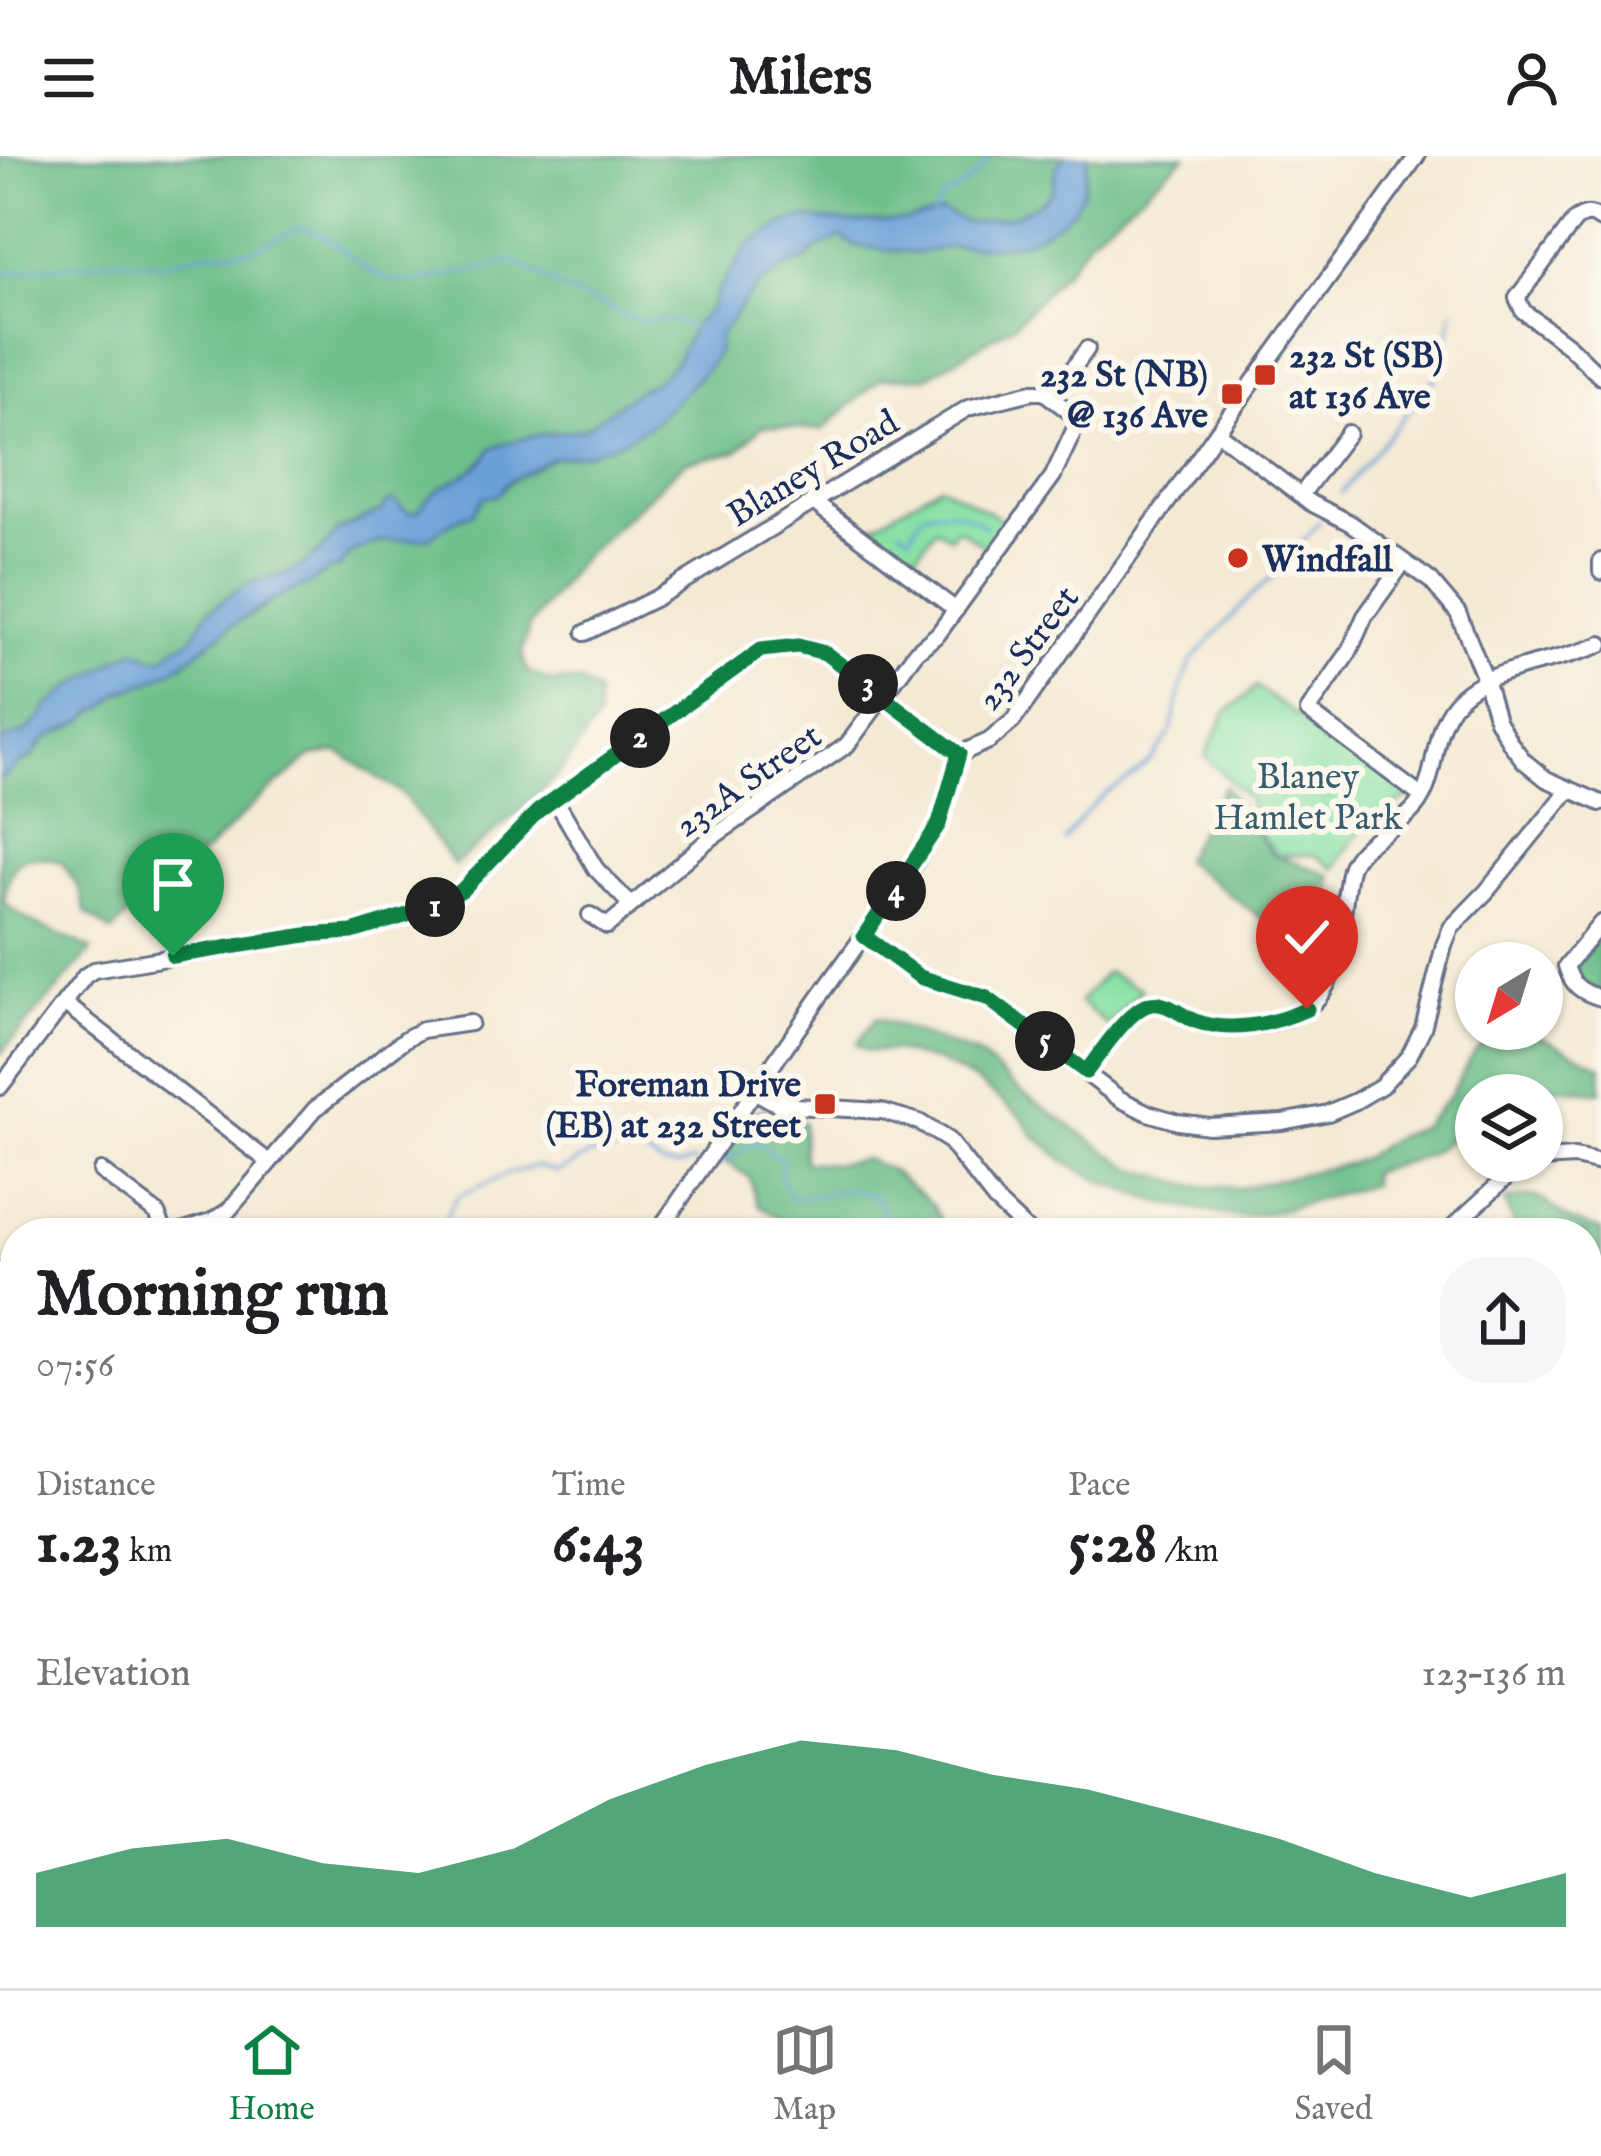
<!DOCTYPE html>
<meta charset="utf-8">
<style>
:root{--surface:#fff;--page:#f6f6f6;--text:#202124;--muted:#757577;--line:#e0e0e0;--accent:#0b8043}
body{margin:0;font-family:"IM FELL English",serif;background:var(--page);color:var(--text);height:100vh;display:flex;flex-direction:column;font-size:45px;white-space:nowrap}
*{box-sizing:border-box;margin:0}
p{font-size:39px;color:var(--muted)}
.icon{flex:none;width:66px;height:66px;fill:none;stroke:currentColor;stroke-width:2;stroke-linecap:round;stroke-linejoin:round}
.map{position:relative;flex:1;overflow:hidden}
.drawer{position:absolute;left:0px;top:1062px;width:1602px;height:771px;display:flex;flex-direction:column;background:var(--surface);border-radius:48px 48px 0 0;box-shadow:0 3px 9px #0004}
.drawer>*{flex:none}
.needle{width:78px;rotate:218deg}
.buttons{position:absolute;left:1455px;top:786px;display:grid;gap:24px}
.buttons a{display:grid;place-items:center;width:108px;height:108px;border-radius:50%;background:var(--surface);box-shadow:0 3px 9px #0004;font-size:60px}
.pin{position:absolute;display:grid;place-items:center;width:102px;height:102px;color:#fff;margin:-123px -51px;border-radius:50% 50% 50% 0;rotate:-45deg;box-shadow:0 0 12px #0007}
.pin .icon{rotate:45deg}
.km{position:absolute;width:60px;height:60px;margin:-30px;border-radius:50%;background:#222;color:#fff;font-size:33px;line-height:60px;text-align:center}
.round{display:grid;place-items:center;flex:none;width:126px;height:126px;border-radius:48px;background:var(--page)}
.summary{display:flex;align-items:center;justify-content:space-between;height:204px;padding:0 36px}
h1{font-size:66px;font-weight:700;line-height:90px}
.figures{display:grid;grid-template-columns:repeat(3,1fr);gap:18px;height:204px;padding:12px 36px}
.figures div{display:grid;align-content:center}
.figures b{font-size:60px;font-weight:700}
.figures small{font-size:33px;font-weight:400}
.figures p{font-size:33px}
.chart{height:336px;padding:24px 36px}
.chart p{display:flex;justify-content:space-between}
.chart svg{width:100%;height:216px;margin-top:12px;fill:var(--accent);opacity:.7}
header{display:flex;justify-content:space-between;align-items:center;height:156px;padding:0 36px;background:var(--surface);font-size:54px;font-weight:700}
.dock{display:flex;justify-content:space-around;align-items:center;height:168px;border-top:3px solid var(--line);background:var(--surface);font-size:33px;color:var(--muted)}
.dock a{display:grid;justify-items:center;gap:6px}
.dock .active{color:var(--accent)}
.map>svg:first-child{display:block}
.green{fill:#89e1a5;stroke:#528882;stroke-width:3}
.forest{fill:#6ebf8a;stroke:#447774;stroke-width:3}
.water{fill:#6ba0d8;stroke:#43689b;stroke-width:3}
.lines{fill:none;stroke-linecap:round;stroke-linejoin:round}
.stream{stroke:#6ba0d8;stroke-width:3}
.minor-casing{stroke:#677087;stroke-width:20}
.minor{stroke:#fff;stroke-width:14}
.route-casing{stroke:#fff;stroke-width:24}
.route{stroke:#0b8043;stroke-width:15}
.poi-dot{fill:#c8321e;stroke:#fbf7ec;stroke-width:4.5}
.labels{text-anchor:middle;stroke-width:12;stroke-linejoin:round;paint-order:stroke}
.poi-label{font-size:36px;font-weight:bold;fill:#1b2f5e;stroke:#fbf7ec;text-anchor:start}
.street-label{font-size:36px;fill:#1b2f5e;stroke:#fbf7ec}
.park-label{font-size:36px;fill:#365c70;stroke:#fbf7ec}
</style>
<header><svg class="icon" aria-label="menu" viewBox="0 0 24 24"><path d="M4 6h16M4 12h16M4 18h16"/></svg>Milers<svg class="icon" aria-label="person" viewBox="0 0 24 24"><circle cx="12" cy="8" r="4"/><path d="M4 21q1-7 8-7t8 7"/></svg></header>
<div class="map">
<svg width="1601" height="1832" viewBox="0 0 1601 1832">
<rect width="100%" height="100%" fill="#fbf7ec"/>
<filter id="ink" filterUnits="userSpaceOnUse"><feTurbulence type="fractalNoise" baseFrequency=".00833" numOctaves="2"/><feDisplacementMap in="SourceGraphic" scale="24" xChannelSelector="R" yChannelSelector="G"/><feConvolveMatrix kernelMatrix="1 2 1 2 8 2 1 2 1" color-interpolation-filters="sRGB"/></filter>
<filter id="wash" filterUnits="userSpaceOnUse"><feTurbulence type="fractalNoise" baseFrequency=".004" numOctaves="4" result="noise"/><feDisplacementMap in="SourceGraphic" scale="48" xChannelSelector="R" yChannelSelector="G"/><feGaussianBlur stdDeviation="2.7" result="paint"/><feColorMatrix in="noise" values="0 0 0 0 0 0 0 0 0 0 0 0 0 0 0 0 0 1.4 0 .05"/><feComposite in="paint" operator="in"/></filter>
<g filter="url(#wash)">
<rect width="100%" height="100%" fill="#f4ead4"/>
<g class="green">
<path d="M 940,329 L 1007,366 L 988,393 L 957,372 L 950,381 L 936,372 L 909,409 L 863,376 Z"/>
<path d="M 1256,531 L 1329,583 L 1405,626 L 1409,641 C 1377,661 1352,678 1335,713 L 1315,699 L 1277,699 L 1256,674 L 1249,644 L 1205,600 L 1225,558 Z"/>
<path d="M 1106,816 L 1142,833 L 1108,870 L 1080,846 Z"/>
<path d="M 1601,1262 L 1601,1832 L 664,1832 L 675,1818 L 1587,1818 L 1587,1272 Z"/>
</g>
<g class="forest">
<path d="M 0,0 L 1064,0 L 1055,13 L 1052,35 L 1040,47 L 1013,60 L 968,67 L 943,56 L 906,65 L 850,67 L 827,64 L 768,78 L 750,88 L 718,134 L 711,153 L 695,168 L 675,207 L 656,225 L 637,235 L 585,273 L 531,280 L 492,292 C 472,326 441,321 419,355 L 409,357 L 393,345 L 386,348 L 383,354 L 338,375 L 321,396 L 304,408 L 287,418 L 251,426 L 236,435 L 210,453 L 192,484 L 175,492 L 163,503 L 155,503 L 145,497 L 115,504 L 100,516 L 75,529 L 48,550 L 40,563 L 24,577 L 2,585 Z"/>
<path d="M 1088,0 L 1186,0 L 1091,81 L 1066,114 L 1015,168 L 927,221 L 881,222 L 822,274 L 763,270 L 736,296 L 685,306 L 580,404 L 529,471 L 522,497 L 527,515 L 549,525 L 580,526 L 597,537 L 598,562 L 561,615 L 526,650 L 454,709 L 403,638 L 339,596 L 311,600 L 255,647 L 207,694 L 141,745 L 112,776 L 86,757 L 81,736 L 62,706 C 19,694 11,704 4,746 C 33,773 58,776 92,794 L 0,898 L 0,624 L 20,607 L 29,604 L 45,583 L 82,566 L 96,554 L 104,552 L 120,537 L 150,526 L 178,511 L 240,464 L 262,453 L 279,440 L 311,427 L 329,414 L 339,411 L 351,397 L 362,391 L 393,382 L 418,381 L 450,369 L 456,363 L 472,358 L 484,341 L 552,302 L 589,297 L 624,284 L 651,267 L 705,215 L 718,196 L 718,181 L 750,138 L 763,126 L 789,109 L 806,104 L 817,92 L 841,81 L 857,90 L 917,97 L 952,90 L 1003,90 L 1083,37 Z"/>
<path d="M 1224,630 L 1271,697 L 1332,720 L 1314,801 L 1183,704 Z"/>
<path d="M 1601,780 L 1601,837 C 1585,833 1574,823 1575,807 Z"/>
<path d="M 876,862 L 980,900 L 1020,935 L 1132,1012 L 1195,1030 L 1239,1032 L 1346,1008 L 1365,1001 L 1391,983 L 1421,971 L 1448,942 L 1474,897 L 1496,874 L 1525,873 L 1601,910 L 1601,936 L 1525,929 L 1504,939 L 1476,939 L 1476,960 L 1458,978 L 1428,999 L 1370,1017 L 1372,1029 L 1272,1056 L 1237,1061 L 1162,1047 L 1106,1027 L 1068,1008 L 1033,978 L 1020,959 L 980,928 L 939,906 L 895,895 L 867,895 L 856,888 Z"/>
<path d="M 765,952 L 803,966 L 804,1006 L 834,1008 L 866,1003 L 892,1015 L 932,1048 L 948,1077 L 828,1077 L 799,1073 L 759,1050 L 749,1021 L 718,1001 L 753,957 Z"/>
<path d="M 1533,1040 L 1543,1044 L 1569,1064 L 1601,1074 L 1601,1133 L 1587,1120 L 1587,1077 L 1517,1077 L 1504,1045 Z"/>
<path d="M 1601,1222 L 1601,1262 L 1587,1272 L 1587,1232 Z"/>
<path d="M 15,1704 L 15,1813 L 0,1801 L 0,1718 Z"/>
<path d="M 22,1818 L 675,1818 L 664,1832 L 39,1832 Z"/>
</g>
<path class="water" d="M 1064,0 L 1088,0 L 1083,37 L 1073,54 L 1057,68 L 1028,84 L 1003,90 L 952,90 L 918,97 L 857,90 L 841,81 L 817,92 L 806,104 L 789,109 L 763,126 L 750,138 L 718,181 L 718,196 L 705,215 L 651,268 L 624,284 L 589,297 L 552,302 L 506,327 L 500,337 L 495,340 L 484,341 L 472,358 L 456,363 L 428,382 L 380,385 L 351,397 L 339,412 L 329,414 L 311,427 L 279,440 L 228,472 L 178,511 L 150,526 L 120,536 L 104,552 L 96,554 L 82,566 L 45,583 L 35,594 L 35,599 L 20,607 L 0,624 L 0,585 L 24,577 L 40,563 L 48,550 L 75,529 L 135,494 L 155,503 L 163,502 L 175,492 L 192,483 L 206,458 L 236,435 L 251,426 L 287,418 L 304,408 L 321,395 L 338,375 L 383,354 L 386,348 L 393,344 L 408,357 L 418,355 C 442,320 472,327 492,292 L 531,280 L 585,273 L 637,235 L 656,225 L 675,207 L 695,168 L 711,153 L 718,134 L 750,88 L 785,67 L 805,62 L 850,67 L 906,65 L 943,56 L 968,67 L 1013,60 L 1040,47 L 1052,35 L 1055,13 Z"/>
<g class="lines">
<g class="stream">
<path d="M 934,58 L 941,43 C 960,35 974,23 986,6 L 985,0"/>
<path d="M 0,122 L 14,115 L 96,107 L 110,103 L 160,108 L 203,97 L 252,94 L 301,71 C 330,78 348,102 373,117 C 395,130 424,127 447,119 C 454,116 457,118 465,117 C 481,115 496,109 512,104 L 565,134 L 639,165 L 666,163 L 696,173"/>
<path d="M 1341,337 L 1434,224 L 1445,199 L 1453,154"/>
<path d="M 900,373 L 910,380 L 921,359 C 943,349 966,356 985,370"/>
<path d="M 1171,575 L 1182,528 L 1193,503 L 1253,438 L 1274,420 L 1320,365"/>
<path d="M 1064,684 L 1086,656 L 1108,635 L 1130,622 L 1152,603 L 1169,579"/>
<path d="M 710,1012 C 727,1007 740,992 758,987 L 783,1007 L 780,1019 L 789,1040 C 816,1049 847,1019 879,1045 L 884,1064 L 889,1065 L 893,1077"/>
<path d="M 436,1077 C 447,1065 449,1049 458,1040 L 510,1017 L 537,1010 L 558,1016 L 592,998 L 602,999 L 626,992 L 638,993 L 663,1009 L 677,1010 L 695,1005"/>
<path d="M 0,1400 L 15,1395"/>
<path d="M 1134,1818 L 1145,1832"/>
</g>
</g>
</g>
<g filter="url(#ink)">
<g class="lines">
<defs>
<g id="minor">
<path d="M 1601,64 C 1591,57 1585,57 1575,64 L 1517,142 L 1523,155 L 1569,190 L 1601,221"/>
<path d="M 1052,242 L 1087,193"/>
<path d="M 1217,276 L 1311,347 L 1350,367 L 1431,425 L 1458,457 L 1485,523 L 1497,564 L 1511,588 L 1524,605 L 1546,623 L 1601,647"/>
<path d="M 1301,339 L 1348,277"/>
<path d="M 812,345 L 956,454"/>
<path d="M 1601,405 L 1601,416"/>
<path d="M 1404,406 L 1365,460 L 1349,496 L 1308,555 L 1421,640"/>
<path d="M 585,477 L 656,442 L 968,252 L 1032,236 L 1044,236 L 1075,260 L 1077,268 L 1053,320 L 938,478 L 916,496 L 847,589 L 707,685 L 607,770 L 590,759"/>
<path d="M 959,598 L 989,585 L 1013,565 L 1217,276 L 1417,0"/>
<path d="M 555,643 L 596,713 L 630,748"/>
<path d="M 1601,767 L 1566,810 C 1572,830 1581,836 1601,842"/>
<path d="M 864,780 L 920,821 L 987,842 L 1120,943 L 1148,957 L 1178,966 L 1209,970 L 1282,966 L 1328,957 L 1356,945 L 1381,930 L 1409,900 L 1423,872 L 1444,789 L 1451,772 L 1486,736 L 1569,634"/>
<path d="M 64,847 L 269,1006"/>
<path d="M 1086,916 C 1100,898 1127,855 1148,848 C 1164,843 1183,861 1199,866 C 1230,875 1278,872 1306,853 C 1342,828 1340,773 1346,735 C 1348,726 1348,715 1352,708 C 1367,680 1402,672 1419,646 C 1436,620 1432,586 1447,559 C 1473,509 1554,510 1601,488"/>
<path d="M 760,926 L 785,941 L 794,950"/>
<path d="M 0,931 L 85,820 L 94,814 L 306,779 L 353,776 L 437,750 L 462,734 L 539,655 L 762,494 L 798,490 L 825,497 L 959,598"/>
<path d="M 754,935 L 786,953 L 794,950 L 882,955 L 919,966 L 948,984 L 995,1044 L 1030,1077"/>
<path d="M 1542,1003 L 1575,1001 L 1601,1007"/>
<path d="M 101,1015 L 157,1057 L 166,1077"/>
<path d="M 666,1064 L 684,1077"/>
<path d="M 175,1077 L 212,1065 L 228,1055 L 315,953 L 407,882 L 422,874 L 470,867"/>
<path d="M 657,1077 L 816,846 L 914,709 L 939,668 L 959,598"/>
<path d="M 1446,1077 L 1509,1019 L 1535,1005"/>
<path d="M 0,1114 L 15,1126"/>
<path d="M 0,1714 L 15,1700"/>
</g>
</defs>
<use href="#minor" class="minor-casing"/>
<use href="#minor" class="minor"/>
</g>
</g>
<g class="lines" filter="url(#ink)">
<defs>
<path id="route" d="M 173,800 L 306,779 L 352,776 L 437,750 L 462,734 L 538,655 L 761,494 L 798,490 L 825,497 L 959,598 L 939,668 L 864,780 L 920,821 L 987,842 L 1086,916 C 1100,898 1129,852 1151,848 C 1166,845 1182,860 1195,865 C 1231,878 1274,868 1307,853"/>
</defs>
<use href="#route" class="route-casing"/>
<use href="#route" class="route"/>
</g>
<g class="poi-dot">
<rect x="1253" y="207" width="24" height="24" rx="6"/>
<rect x="1220" y="226" width="24" height="24" rx="6"/>
<circle cx="1238" cy="402" r="12"/>
<rect x="813" y="936" width="24" height="24" rx="6"/>
</g>
<g class="labels">
<g class="poi-label">
<text x="1289" y="211">232 St (SB)<tspan x="1289" dy="41">at 136 Ave</tspan></text>
<text x="1208" y="230" text-anchor="end">232 St (NB)<tspan x="1208" dy="41">@ 136 Ave</tspan></text>
<text x="1262" y="415">Windfall</text>
<text x="801" y="940" text-anchor="end">Foreman Drive<tspan x="801" dy="41">(EB) at 232 Street</tspan></text>
</g>
<g class="street-label">
<text transform="translate(812 311) rotate(-31)" y="13">Blaney Road</text>
<text transform="translate(1026 491) rotate(-53)" y="13">232 Street</text>
<text transform="translate(747 623) rotate(-35)" y="13">232A Street</text>
</g>
<g class="park-label">
<text x="1308" y="632">Blaney<tspan x="1308" dy="41">Hamlet Park</tspan></text>
</g>
</g>
</svg>
<div class="buttons">
<a><svg class="needle" viewBox="-14 -14 28 28"><path d="M0-13l5 13h-10z" fill="#e53935"/><path d="M0 13l5-13h-10z" fill="#757577"/></svg></a>
<a><svg class="icon" aria-label="layers" viewBox="0 0 24 24"><path d="M12 4l9 5-9 5-9-5zM3 14l9 5 9-5"/></svg></a>
</div>
<div class="pin" style="left:173px;top:800px;background:#1e9e55"><svg class="icon" aria-label="arrive" viewBox="0 0 24 24"><path d="M6 21V4h12l-3 4 3 4H6"/></svg></div>
<div class="pin" style="left:1307px;top:853px;background:#d93025"><svg class="icon" aria-label="check" viewBox="0 0 24 24"><path d="M5 12l5 5 9-10"/></svg></div>
<b class="km" style="left:435px;top:751px">1</b>
<b class="km" style="left:640px;top:582px">2</b>
<b class="km" style="left:868px;top:528px">3</b>
<b class="km" style="left:896px;top:735px">4</b>
<b class="km" style="left:1045px;top:885px">5</b>
<section class="drawer">
<div class="summary"><div><h1>Morning run</h1><p>07:56</p></div><a class="round"><svg class="icon" aria-label="share" viewBox="0 0 24 24"><path d="M12 15V3M7 8l5-5 5 5M5 13v7h14v-7"/></svg></a></div>
<div class="figures">
<div><p>Distance</p><b>1.23<small> km</small></b></div>
<div><p>Time</p><b>6:43</b></div>
<div><p>Pace</p><b>5:28<small> /km</small></b></div>
</div>
<div class="chart"><p><span>Elevation</span>123–136 m</p>
<svg viewBox="0 0 160 44" preserveAspectRatio="none"><path d="M0 44V33L10 28L20 26L30 31L40 33L50 28L60 18L70 11L80 6L90 8L100 13L110 16L120 21L130 26L140 33L150 38L160 33V44z"/></svg>
</div>
</section>
</div>
<nav class="dock">
<a class="active"><svg class="icon" aria-label="home" viewBox="0 0 24 24"><path d="M3 11l9-7 9 7M6 9v11h12V9"/></svg>Home</a>
<a><svg class="icon" aria-label="map" viewBox="0 0 24 24"><path d="M3 6l6-2 6 2 6-2v14l-6 2-6-2-6 2zM9 4v14M15 6v14"/></svg>Map</a>
<a><svg class="icon" aria-label="saved" viewBox="0 0 24 24"><path d="M7 4h10v16l-5-4-5 4z"/></svg>Saved</a>
</nav>
